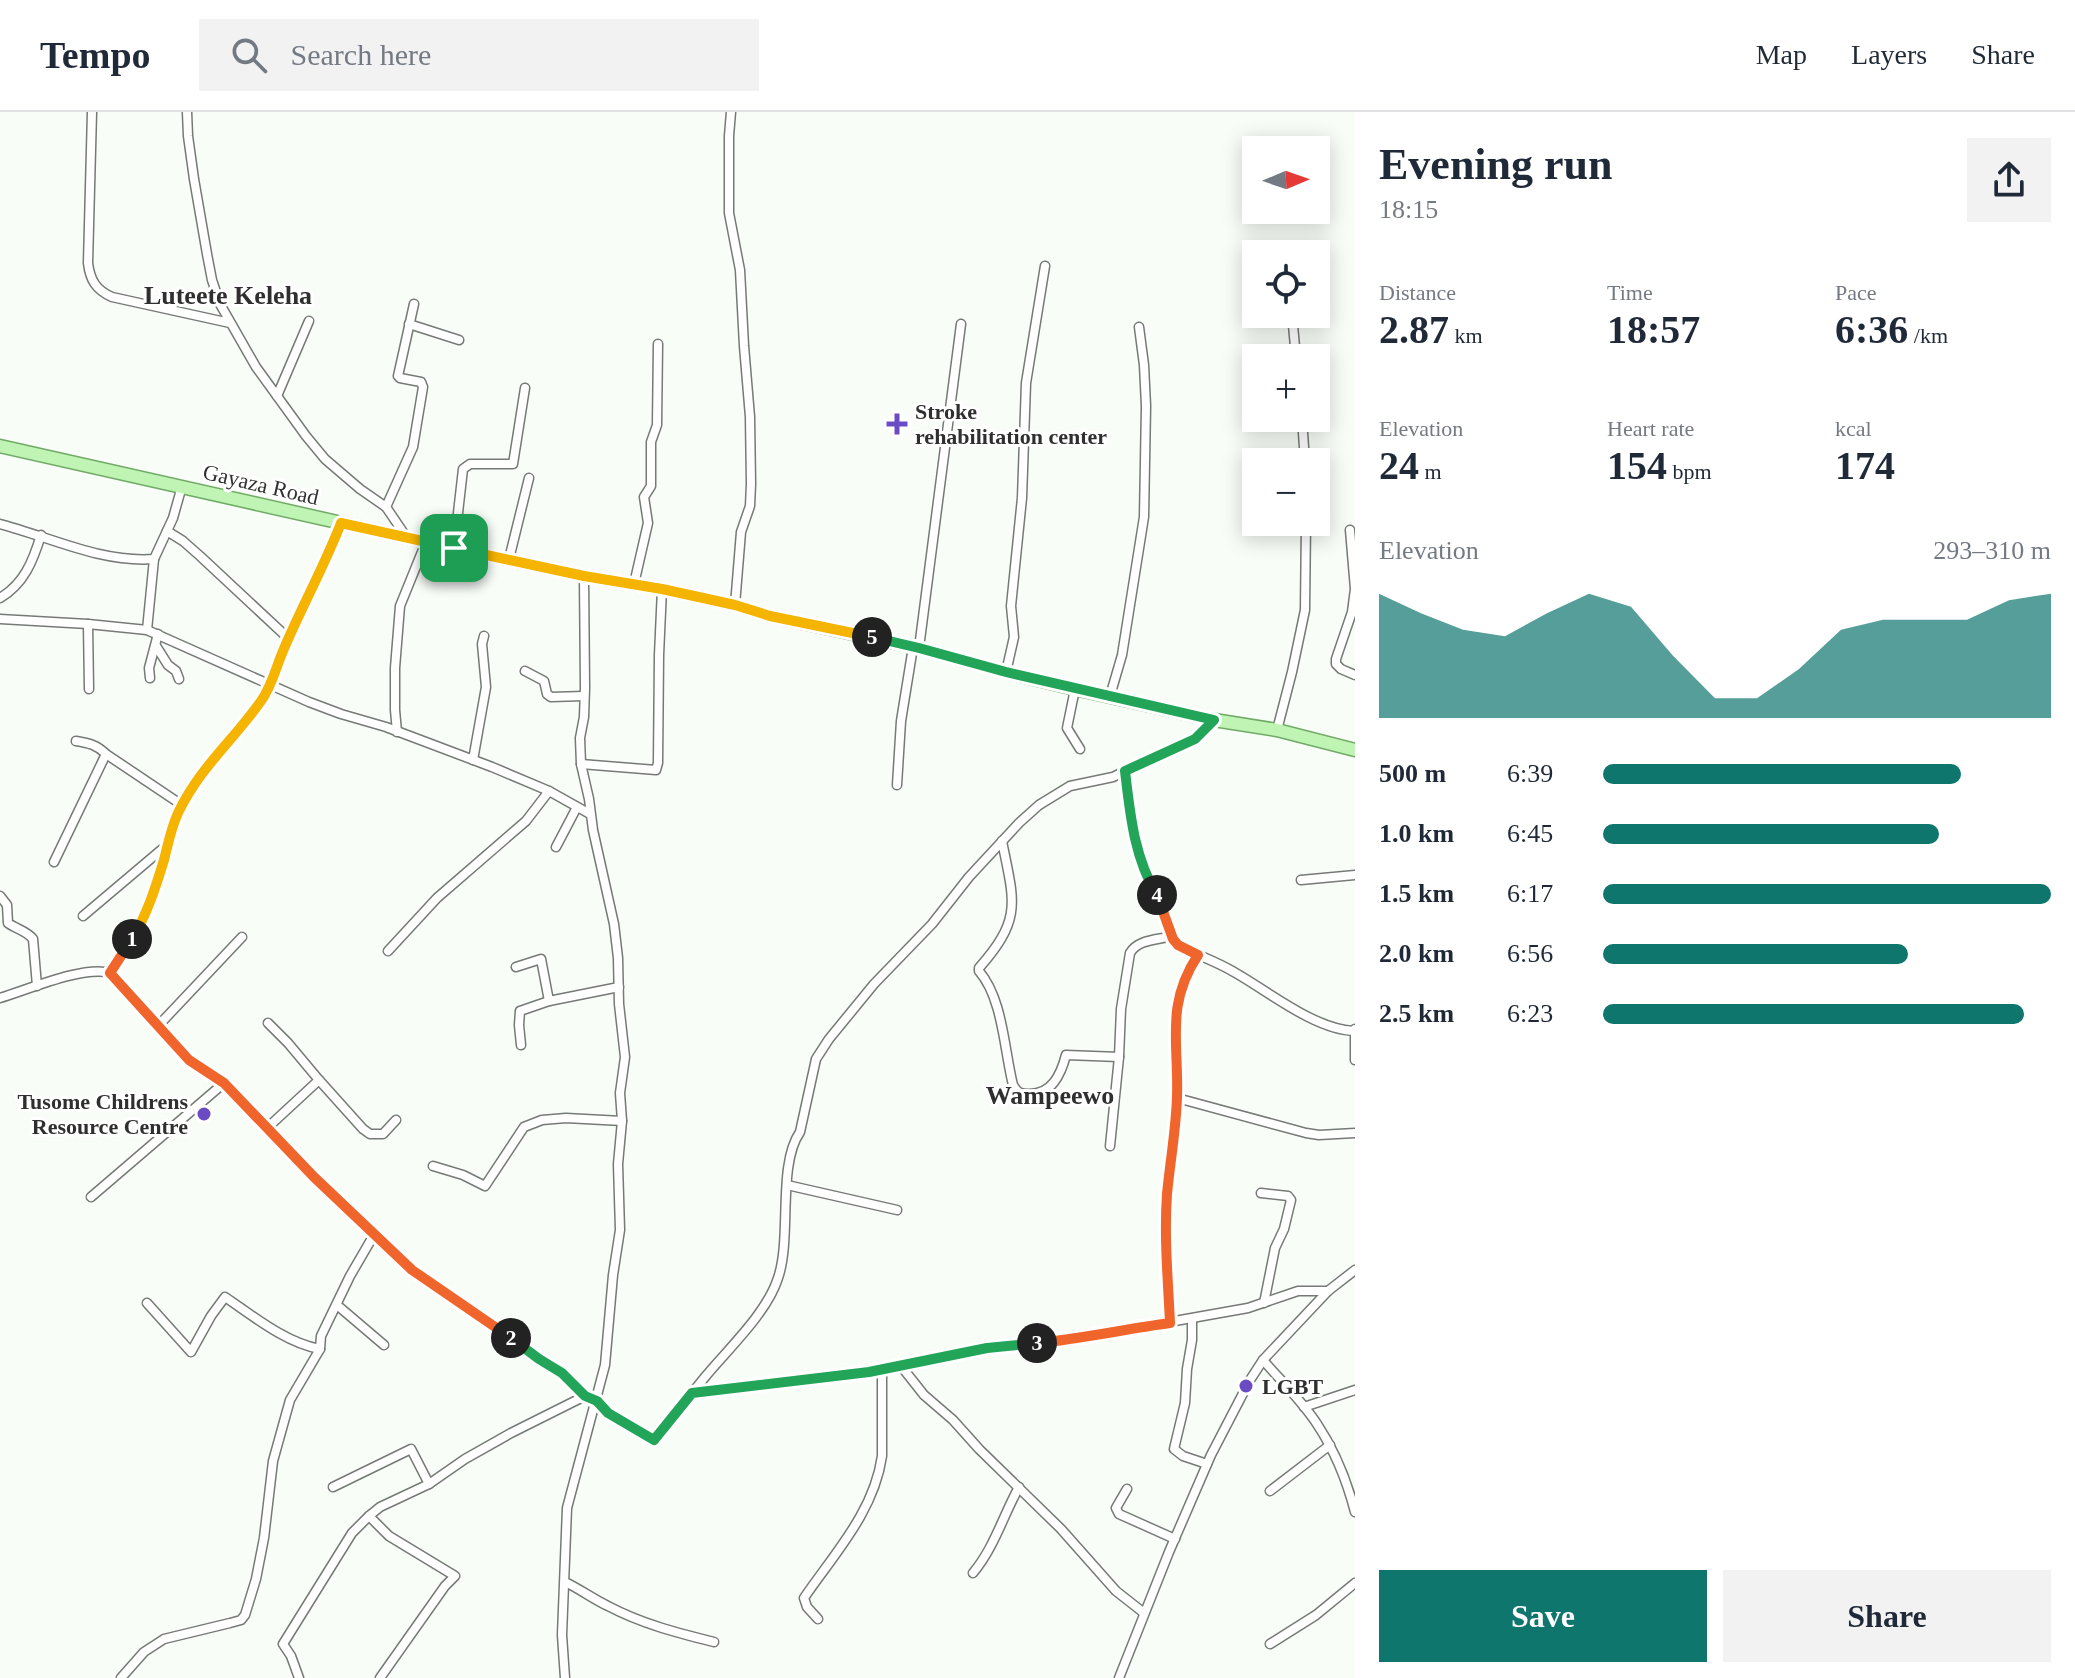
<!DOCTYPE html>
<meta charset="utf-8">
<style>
:root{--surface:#fff;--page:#f2f2f3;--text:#1f2937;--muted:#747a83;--line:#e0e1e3;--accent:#0f766e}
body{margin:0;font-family:Georgia,serif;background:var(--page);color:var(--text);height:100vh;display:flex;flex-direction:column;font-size:30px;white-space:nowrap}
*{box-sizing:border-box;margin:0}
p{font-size:26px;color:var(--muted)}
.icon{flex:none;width:44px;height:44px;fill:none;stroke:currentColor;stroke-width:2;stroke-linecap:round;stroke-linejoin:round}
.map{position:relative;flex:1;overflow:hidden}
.side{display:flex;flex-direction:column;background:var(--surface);width:720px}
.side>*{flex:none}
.needle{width:52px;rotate:88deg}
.fabs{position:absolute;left:1242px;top:24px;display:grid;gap:16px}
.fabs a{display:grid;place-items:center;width:88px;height:88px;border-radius:0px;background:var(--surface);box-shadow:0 4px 20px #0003;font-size:40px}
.pin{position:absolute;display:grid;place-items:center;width:68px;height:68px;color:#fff;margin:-34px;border-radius:16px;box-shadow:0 4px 12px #0006}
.km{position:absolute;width:40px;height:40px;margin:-20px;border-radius:50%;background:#222;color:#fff;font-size:22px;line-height:40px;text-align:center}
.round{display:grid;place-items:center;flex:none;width:84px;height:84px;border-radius:0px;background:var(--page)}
.overview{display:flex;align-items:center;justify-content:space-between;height:136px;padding:0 24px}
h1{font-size:44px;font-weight:700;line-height:60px}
.metrics{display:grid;grid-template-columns:repeat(3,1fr);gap:12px;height:136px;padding:8px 24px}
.metrics div{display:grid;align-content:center}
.metrics b{font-size:40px;font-weight:700}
.metrics small{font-size:22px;font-weight:400}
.metrics p{font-size:22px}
.chart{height:224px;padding:16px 24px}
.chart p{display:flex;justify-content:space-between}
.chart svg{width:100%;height:144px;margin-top:8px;fill:var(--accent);opacity:.7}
.button{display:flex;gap:16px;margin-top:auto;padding:16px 24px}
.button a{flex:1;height:92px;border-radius:0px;background:var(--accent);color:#fff;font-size:32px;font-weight:700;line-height:92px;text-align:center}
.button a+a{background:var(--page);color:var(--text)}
ul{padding:0 24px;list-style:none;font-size:26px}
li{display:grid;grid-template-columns:128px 96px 1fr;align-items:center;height:60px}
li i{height:20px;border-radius:10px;background:var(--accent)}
header{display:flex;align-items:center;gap:48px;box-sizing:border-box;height:112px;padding:0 40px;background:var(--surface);border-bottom:2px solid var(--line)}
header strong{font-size:38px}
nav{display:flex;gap:44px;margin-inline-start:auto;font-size:28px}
.search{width:560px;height:72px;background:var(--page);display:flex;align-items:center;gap:20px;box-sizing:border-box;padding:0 28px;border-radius:0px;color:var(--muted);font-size:30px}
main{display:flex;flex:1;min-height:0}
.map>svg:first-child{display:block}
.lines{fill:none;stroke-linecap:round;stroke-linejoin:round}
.minor-casing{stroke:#767a76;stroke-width:11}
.primary-casing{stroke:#70aa66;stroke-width:15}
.minor{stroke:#fff;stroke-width:8}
.primary{stroke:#bff4b5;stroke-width:12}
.split-1-casing{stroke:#fff;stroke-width:16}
.split-2-casing{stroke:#fff;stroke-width:16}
.split-3-casing{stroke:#fff;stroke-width:16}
.split-4-casing{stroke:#fff;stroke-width:16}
.split-5-casing{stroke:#fff;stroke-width:16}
.split-6-casing{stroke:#fff;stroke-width:16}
.split-1{stroke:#f5b400;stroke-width:10}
.split-2{stroke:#f0652b;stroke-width:10}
.split-3{stroke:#22a559;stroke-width:10}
.split-4{stroke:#f0652b;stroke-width:10}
.split-5{stroke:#22a559;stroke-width:10}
.split-6{stroke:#f5b400;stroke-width:10}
.poi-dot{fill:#6a4bc4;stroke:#fff;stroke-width:3}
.labels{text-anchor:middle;stroke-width:6;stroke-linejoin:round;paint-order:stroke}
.poi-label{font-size:22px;font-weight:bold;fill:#2e2f2e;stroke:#fff;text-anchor:start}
.street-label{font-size:22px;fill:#2e2f2e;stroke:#fff}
.quarter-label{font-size:26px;font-weight:bold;fill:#2e2f2e;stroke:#fff}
</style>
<header>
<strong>Tempo</strong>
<div class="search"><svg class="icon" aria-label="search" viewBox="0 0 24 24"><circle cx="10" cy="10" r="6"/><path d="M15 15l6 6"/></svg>Search here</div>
<nav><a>Map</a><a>Layers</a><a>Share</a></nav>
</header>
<main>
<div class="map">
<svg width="1355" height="1566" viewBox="0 0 1355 1566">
<rect width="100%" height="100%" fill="#f9fdf8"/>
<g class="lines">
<defs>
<g id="minor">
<path d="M 92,0 L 88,151 C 90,168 96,178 112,185 L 230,211"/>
<path d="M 187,0 L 188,24 L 194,67 L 207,142 L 212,168 L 220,192 L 256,255 L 306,324 L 325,347 L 360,377 L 386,395 L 407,426"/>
<path d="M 731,0 L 729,24 L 729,101 L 740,158 L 744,234 L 750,305 L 751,372 L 750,394 L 741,420 L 735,493"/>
<path d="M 1292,202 L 1296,246"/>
<path d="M 409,212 L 459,228"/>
<path d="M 277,284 L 309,209"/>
<path d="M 1302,306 L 1305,350"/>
<path d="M 386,395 L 413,335 L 423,275 L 421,270 L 400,266 L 398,264 L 414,192"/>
<path d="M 0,412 C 50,425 101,451 154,447 L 173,406 L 182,374"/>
<path d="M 1350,418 L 1355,477 L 1352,500 L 1336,547 L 1336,552 L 1341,557 L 1355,563"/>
<path d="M 167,419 L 183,429 L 200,444 L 289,527"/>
<path d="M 454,436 L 463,357 L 470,352 L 513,352 L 525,276"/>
<path d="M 509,447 L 529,366"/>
<path d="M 634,472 L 648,411 L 644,385 L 651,374 L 651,330 L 657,313 L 658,232"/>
<path d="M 0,486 C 24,472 33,449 41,423"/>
<path d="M 0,507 L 88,512 L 147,518 L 309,590 L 341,602 L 386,615 L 492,655 L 549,679 L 590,702"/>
<path d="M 88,512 L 89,577"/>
<path d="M 147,518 L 154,447"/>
<path d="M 156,534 L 168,553 L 176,559 L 179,567"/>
<path d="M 919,536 L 961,212"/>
<path d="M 525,559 L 544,569 L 547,582 L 551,585 L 584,584"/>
<path d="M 1006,560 L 1014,525 L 1011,494 L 1022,386 L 1026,271 L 1045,154"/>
<path d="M 150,566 L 149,556 L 158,522"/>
<path d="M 1075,577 L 1067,616 L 1080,637"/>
<path d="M 1110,584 L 1122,543 L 1144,405 L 1146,294 L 1144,253 L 1139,215"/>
<path d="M 1277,618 L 1292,560 L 1305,498 L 1306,410"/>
<path d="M 397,620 L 395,598 L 395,556 L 400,494 L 426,430"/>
<path d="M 76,629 C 89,631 97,633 106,642 L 182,693"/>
<path d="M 473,648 L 486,575 L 482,532 L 484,524"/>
<path d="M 581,652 L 656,658 L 658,651 L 659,543 L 662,477"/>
<path d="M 1125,659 C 1129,695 1133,731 1146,765 C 1149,772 1155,779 1159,787 C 1166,802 1167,820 1178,833 C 1196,843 1216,849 1234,860 C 1268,879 1315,918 1355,919"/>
<path d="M 897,673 L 901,609 L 913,535"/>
<path d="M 1002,729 C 1014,790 1023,806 979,856 L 979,859 C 1003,887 1004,937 1013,973 C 1017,980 1020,982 1028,982 C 1052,983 1061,962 1066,943 L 1119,945"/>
<path d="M 556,735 L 577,695"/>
<path d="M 54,750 L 106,642"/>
<path d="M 1301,768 L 1355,763"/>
<path d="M 0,784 L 7,793 L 8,811 C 16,817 27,819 33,827 L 37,874"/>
<path d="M 83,804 L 167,733"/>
<path d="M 388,839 L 437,786 L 526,709 L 549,679"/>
<path d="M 516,855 L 541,847 L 549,889 L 619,875"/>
<path d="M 110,861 L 137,818 L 151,787 L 161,758 L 171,718 L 178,702 L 199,663 L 262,588 L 270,574 L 283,539 L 329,442 L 341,411"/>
<path d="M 0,886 C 27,878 84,853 110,861 L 189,948 L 224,971 L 314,1065 L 412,1158 L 460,1189 L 539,1247 L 562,1261 L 585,1284 L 597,1289 L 608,1301 L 654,1328 C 671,1307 688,1286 705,1265 C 728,1237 767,1201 778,1166 C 792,1126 777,1053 800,1020 L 816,947 L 829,927 L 874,872 L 932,812 L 969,765 L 1019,711 L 1039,693 L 1070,674 L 1113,665 L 1169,637 L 1195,627 L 1214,608"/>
<path d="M 158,914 L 242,825"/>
<path d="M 1355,917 L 1355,948"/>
<path d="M 521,933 L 519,913 L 520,899 L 549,889"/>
<path d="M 319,968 L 363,1017 L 370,1022 L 383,1022 L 396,1008"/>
<path d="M 1177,986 L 1306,1021 L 1319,1023 L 1355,1021"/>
<path d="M 266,1017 L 319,968 L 288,931 L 268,911"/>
<path d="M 1110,1034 L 1119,945 L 1121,897 L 1130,841 C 1138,827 1158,828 1172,824"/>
<path d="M 433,1054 L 463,1063 L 485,1074 L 524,1015 L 542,1008 L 566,1006 L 622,1009"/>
<path d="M 787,1073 L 897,1098"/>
<path d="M 1261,1081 L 1288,1084 L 1291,1088 L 1284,1117 L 1275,1136 L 1264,1191"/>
<path d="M 91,1085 L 224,971"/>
<path d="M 147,1191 L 191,1240 L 211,1204 L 225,1185 C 253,1204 286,1231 320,1237"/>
<path d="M 337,1193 L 384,1233"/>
<path d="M 1192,1207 L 1192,1228 L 1187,1257 L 1185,1291 L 1174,1337 L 1183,1344 L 1207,1352"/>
<path d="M 1170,1211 C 1168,1168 1164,1125 1167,1082 C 1170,1050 1176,1018 1177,985 C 1179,931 1166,893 1198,843"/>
<path d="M 1263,1248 C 1281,1269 1302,1289 1317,1312 C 1335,1339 1347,1369 1355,1400"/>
<path d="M 901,1254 L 924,1283 L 953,1308 L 979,1337 L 1061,1417 L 1116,1479 L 1144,1501"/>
<path d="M 692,1281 L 853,1262 L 987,1236 L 1068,1228 L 1248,1196 L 1298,1179 L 1328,1179"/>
<path d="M 1304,1295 L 1355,1278"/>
<path d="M 333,1375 L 411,1337 L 429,1372"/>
<path d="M 1127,1377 L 1116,1396 L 1119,1402 L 1175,1427"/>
<path d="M 1270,1379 L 1330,1333"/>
<path d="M 369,1404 L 389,1424 L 455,1464 L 445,1474 L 380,1566"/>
<path d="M 973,1461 C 994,1436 1003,1404 1019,1375"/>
<path d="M 565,1470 C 580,1477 593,1487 608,1494 C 642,1512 678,1521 714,1530"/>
<path d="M 818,1507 L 807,1495 L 804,1486 C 834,1442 874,1400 882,1344 L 882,1257"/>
<path d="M 1270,1532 L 1316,1503 L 1355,1471"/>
<path d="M 121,1566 L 144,1540 L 164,1527 L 230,1511 L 241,1508 L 245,1503 L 256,1467 L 264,1426 L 273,1349 L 290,1288 L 320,1237 L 321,1224 L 350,1164 L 375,1121"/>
<path d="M 299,1566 L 291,1544 L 283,1532 L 352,1421 L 369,1404 L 380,1395 L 429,1372 L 465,1347 L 511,1321 L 585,1284"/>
<path d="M 565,1566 L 562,1523 L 567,1396 L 605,1253 L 613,1163 L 620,1118 L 618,1052 L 622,1009 L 620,981 L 625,945 L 619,892 L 618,846 L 614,812 L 593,718 L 589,687 L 581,652 L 580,626 L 584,605 L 585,576 L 584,464"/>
<path d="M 1119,1566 L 1169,1440 L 1211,1343 L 1250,1268 L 1263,1248 L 1328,1179 L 1355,1158"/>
</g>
<path id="primary" d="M 0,334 L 426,430 L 584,464 L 662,477 L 735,493 L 770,504 L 919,536 L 1006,560 L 1075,577 L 1214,608 L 1277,618 L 1355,638"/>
</defs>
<use href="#minor" class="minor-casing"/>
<use href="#primary" class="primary-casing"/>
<use href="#minor" class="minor"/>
<use href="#primary" class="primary"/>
</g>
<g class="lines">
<defs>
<path id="split-1" d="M 132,827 C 147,803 156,774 164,748 C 168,732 171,716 178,701 C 200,655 233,629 261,589 C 272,574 276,555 283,539 C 301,496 324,455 341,411 L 454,436"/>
<path id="split-2" d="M 132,827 L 110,861 L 189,948 L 224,971 L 314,1065 L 412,1158 L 511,1226"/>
<path id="split-3" d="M 511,1226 L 539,1247 L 562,1261 L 585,1284 L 597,1289 L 608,1301 L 654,1328 L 692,1281 L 869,1260 L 987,1236 L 1037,1231"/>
<path id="split-4" d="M 1037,1231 C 1081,1227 1125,1217 1170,1211 C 1168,1168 1164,1125 1167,1082 C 1170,1050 1176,1018 1177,985 C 1179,931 1165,893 1198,843 L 1178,833 L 1173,827 L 1157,783"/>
<path id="split-5" d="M 872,525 L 919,536 L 1006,560 L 1214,608 L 1195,627 L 1125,659 C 1130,701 1134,746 1157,783"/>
<path id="split-6" d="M 454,436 L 584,464 L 662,477 L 735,493 L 770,504 L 872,525"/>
</defs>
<use href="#split-1" class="split-1-casing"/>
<use href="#split-2" class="split-2-casing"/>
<use href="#split-3" class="split-3-casing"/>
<use href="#split-4" class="split-4-casing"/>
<use href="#split-5" class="split-5-casing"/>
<use href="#split-6" class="split-6-casing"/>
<use href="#split-1" class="split-1"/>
<use href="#split-2" class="split-2"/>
<use href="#split-3" class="split-3"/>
<use href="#split-4" class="split-4"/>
<use href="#split-5" class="split-5"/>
<use href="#split-6" class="split-6"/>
</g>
<g class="poi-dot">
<path d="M893 300h8v8h8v8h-8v8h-8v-8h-8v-8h8z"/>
<circle cx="204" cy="1002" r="8"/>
<circle cx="1246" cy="1274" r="8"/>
</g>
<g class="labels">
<g class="poi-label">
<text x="915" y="307">Stroke<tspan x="915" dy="25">rehabilitation center</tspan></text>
<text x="188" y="997" text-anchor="end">Tusome Childrens<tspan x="188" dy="25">Resource Centre</tspan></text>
<text x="1262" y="1282">LGBT</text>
</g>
<g class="street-label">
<text transform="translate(261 372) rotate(13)" y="8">Gayaza Road</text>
</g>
<g class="quarter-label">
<text x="228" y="192">Luteete Keleha</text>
<text x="1050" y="992">Wampeewo</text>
</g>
</g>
</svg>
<div class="fabs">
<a><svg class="needle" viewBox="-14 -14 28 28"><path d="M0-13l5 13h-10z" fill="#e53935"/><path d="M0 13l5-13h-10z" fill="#747a83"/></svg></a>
<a><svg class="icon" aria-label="locate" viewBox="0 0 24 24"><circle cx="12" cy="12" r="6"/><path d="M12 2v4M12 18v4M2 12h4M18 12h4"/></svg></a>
<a>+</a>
<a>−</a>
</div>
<div class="pin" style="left:454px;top:436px;background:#1e9e55"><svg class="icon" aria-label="arrive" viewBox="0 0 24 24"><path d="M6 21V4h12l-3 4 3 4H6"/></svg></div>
<b class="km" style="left:132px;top:827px">1</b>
<b class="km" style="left:511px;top:1226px">2</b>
<b class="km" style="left:1037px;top:1231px">3</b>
<b class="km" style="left:1157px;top:783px">4</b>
<b class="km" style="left:872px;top:525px">5</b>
</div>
<section class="side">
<div class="overview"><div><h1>Evening run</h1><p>18:15</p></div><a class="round"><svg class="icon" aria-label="share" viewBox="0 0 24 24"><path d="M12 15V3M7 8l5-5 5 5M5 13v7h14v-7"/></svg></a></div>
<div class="metrics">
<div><p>Distance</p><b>2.87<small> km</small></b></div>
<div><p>Time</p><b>18:57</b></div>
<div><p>Pace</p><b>6:36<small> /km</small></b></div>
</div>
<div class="metrics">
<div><p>Elevation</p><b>24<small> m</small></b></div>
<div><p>Heart rate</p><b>154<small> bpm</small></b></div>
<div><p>kcal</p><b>174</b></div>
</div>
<div class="chart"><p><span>Elevation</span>293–310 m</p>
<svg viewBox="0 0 160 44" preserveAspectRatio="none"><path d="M0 44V6L10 12L20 17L30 19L40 12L50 6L60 10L70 25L80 38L90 38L100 29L110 17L120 14L130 14L140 14L150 8L160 6V44z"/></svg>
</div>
<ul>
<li><b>500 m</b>6:39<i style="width:80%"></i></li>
<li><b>1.0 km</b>6:45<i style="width:75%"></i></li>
<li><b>1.5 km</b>6:17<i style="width:100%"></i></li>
<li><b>2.0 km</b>6:56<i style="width:68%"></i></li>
<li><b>2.5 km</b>6:23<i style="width:94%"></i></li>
</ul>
<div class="button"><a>Save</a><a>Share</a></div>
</section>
</main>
